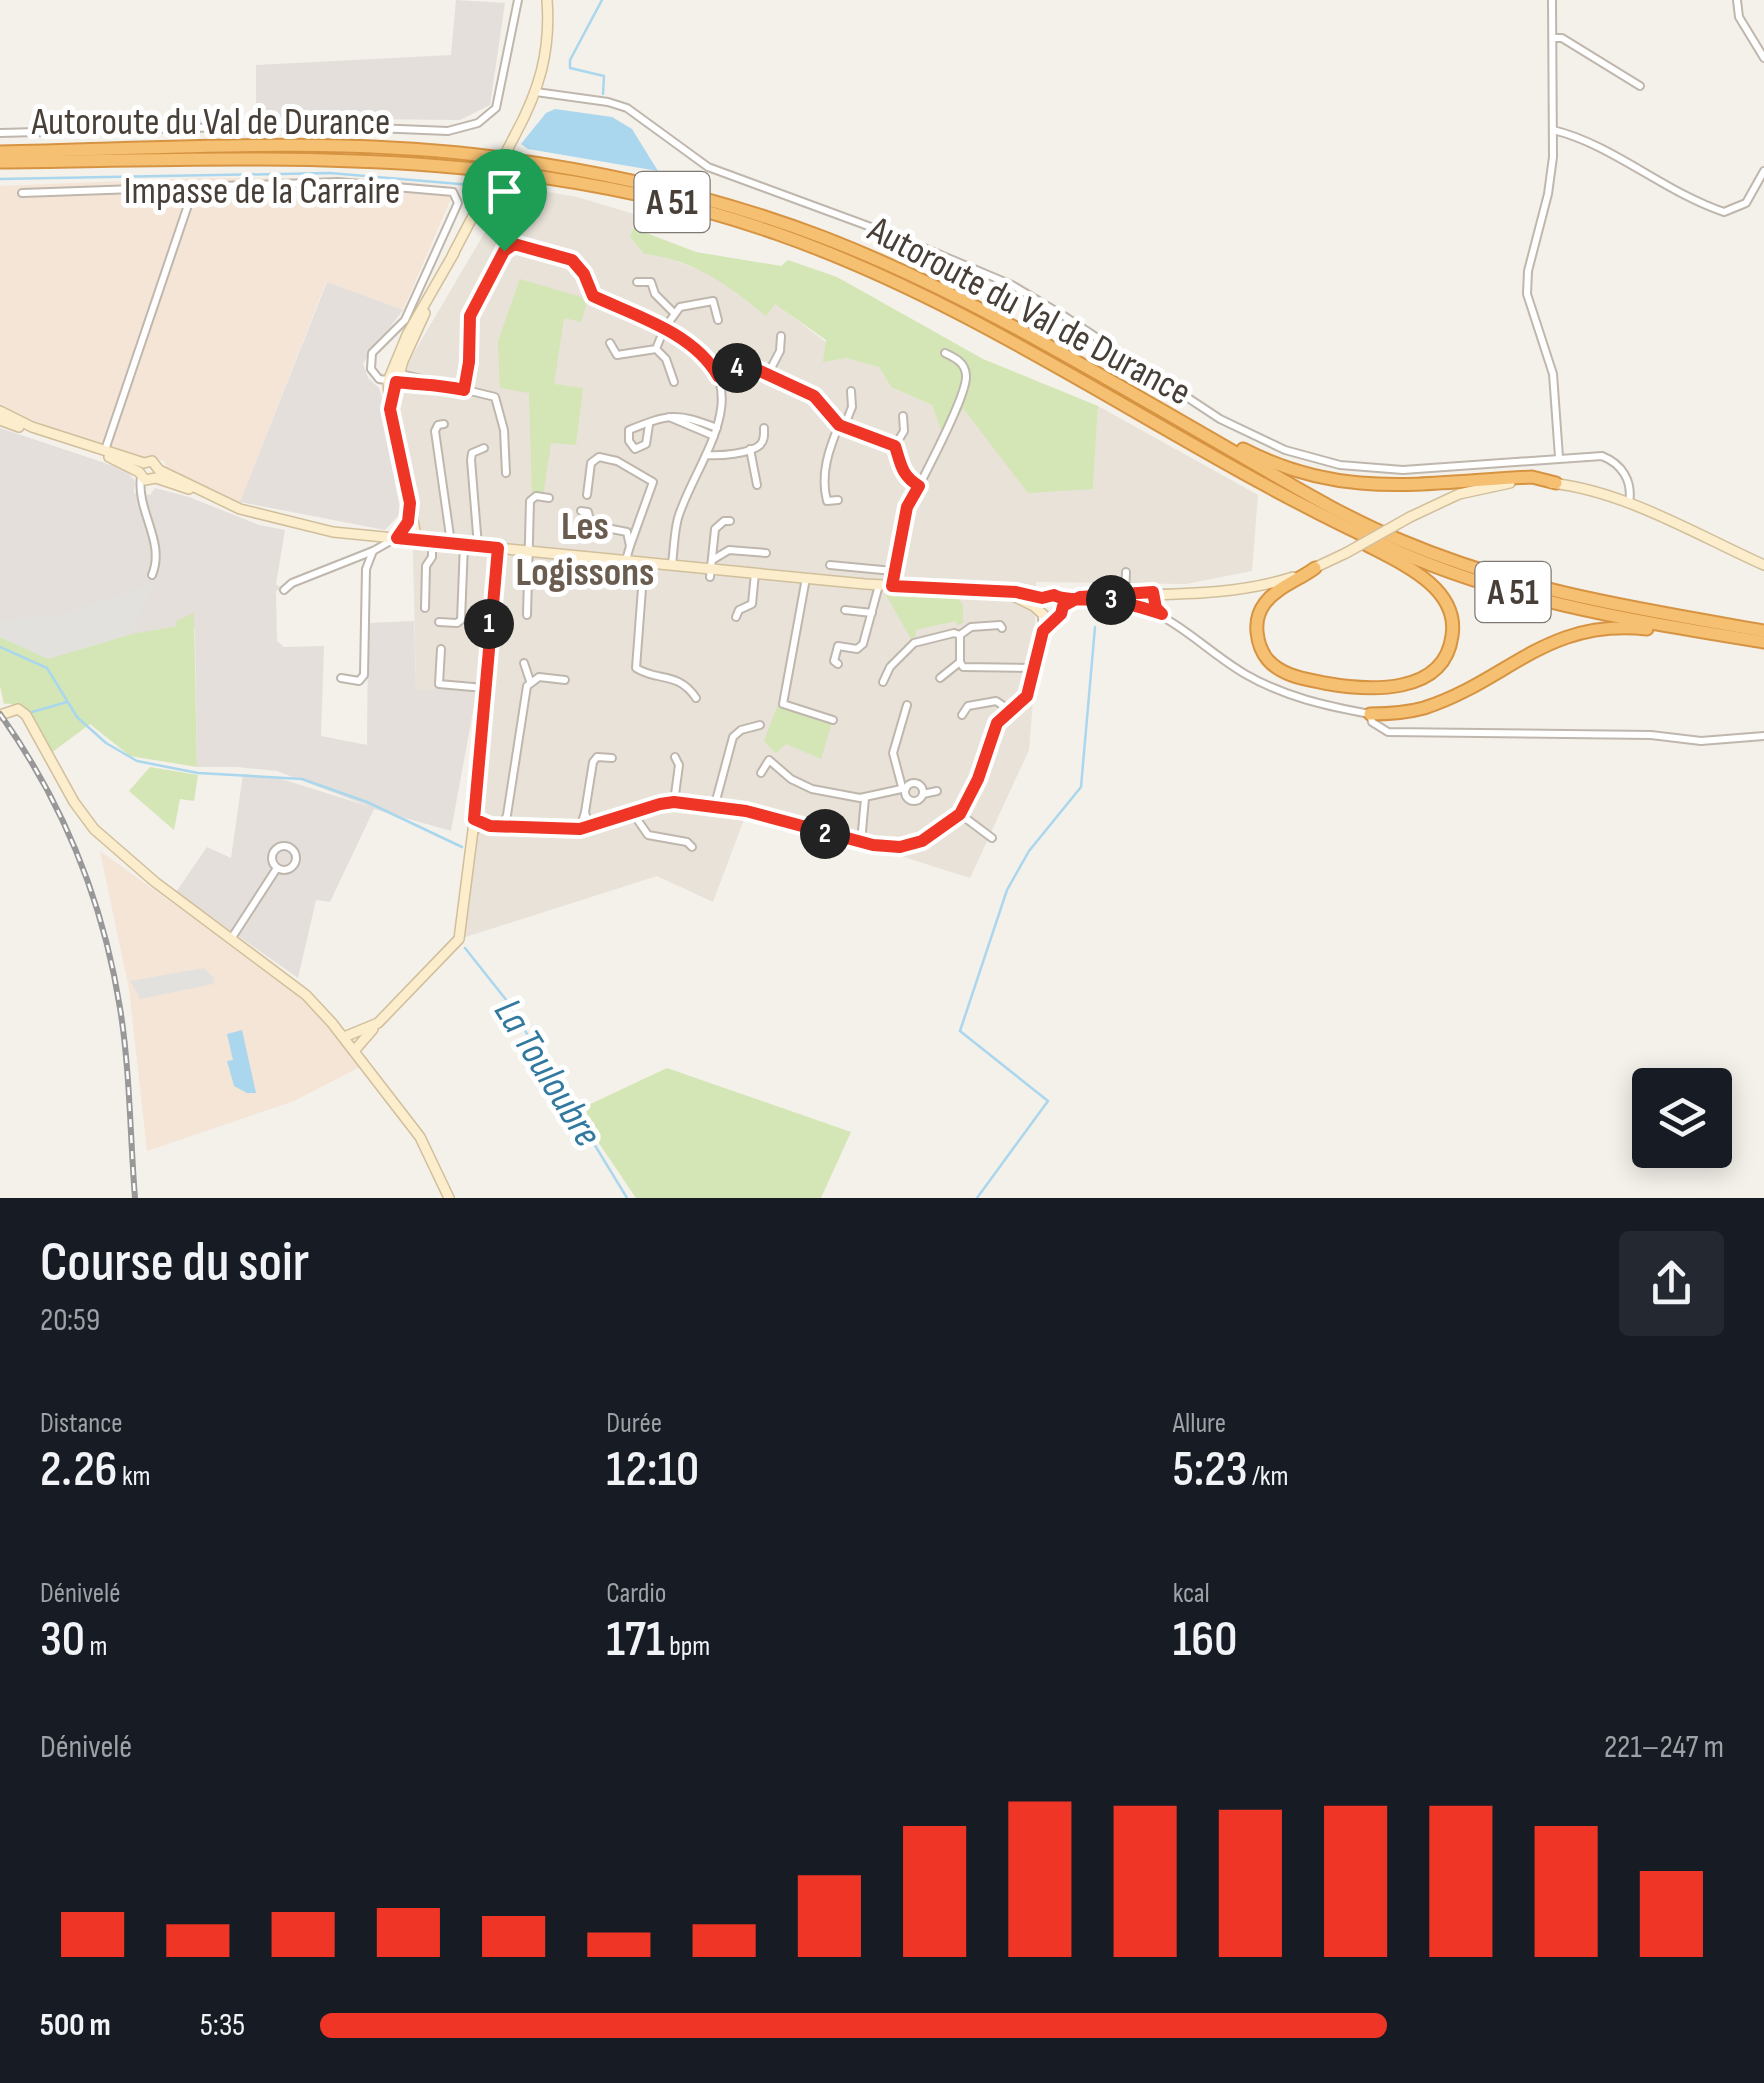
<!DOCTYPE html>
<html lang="fr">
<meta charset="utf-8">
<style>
:root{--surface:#171b24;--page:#242831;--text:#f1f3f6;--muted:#9ea1a6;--accent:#ee3526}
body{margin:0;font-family:"Sofia Sans Condensed",sans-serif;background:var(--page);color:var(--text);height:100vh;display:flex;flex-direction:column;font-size:38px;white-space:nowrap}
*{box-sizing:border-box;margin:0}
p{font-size:32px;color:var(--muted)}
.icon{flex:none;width:55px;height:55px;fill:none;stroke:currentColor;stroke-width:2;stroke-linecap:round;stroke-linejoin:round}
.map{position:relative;height:1198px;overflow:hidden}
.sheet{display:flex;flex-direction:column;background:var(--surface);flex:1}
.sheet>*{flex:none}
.controls{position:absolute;left:1632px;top:1068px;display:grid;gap:20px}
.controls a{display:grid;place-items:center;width:100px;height:100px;border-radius:10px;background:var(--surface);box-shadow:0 5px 25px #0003;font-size:50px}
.pin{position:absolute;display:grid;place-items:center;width:85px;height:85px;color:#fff;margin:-102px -42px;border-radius:50% 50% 50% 0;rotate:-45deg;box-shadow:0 0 10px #0007}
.pin .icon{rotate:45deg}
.km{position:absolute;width:50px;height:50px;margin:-25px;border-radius:50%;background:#222;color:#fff;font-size:28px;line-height:50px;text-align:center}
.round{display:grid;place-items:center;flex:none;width:105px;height:105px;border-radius:10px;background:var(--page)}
.headline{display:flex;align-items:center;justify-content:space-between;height:170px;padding:0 40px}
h1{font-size:55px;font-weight:600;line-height:75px}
.figures{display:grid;grid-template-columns:repeat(3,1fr);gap:15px;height:170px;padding:10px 40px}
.figures div{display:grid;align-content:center}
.figures b{font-size:50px;font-weight:600}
.figures small{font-size:28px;font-weight:400}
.figures p{font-size:28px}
.chart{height:280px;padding:20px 40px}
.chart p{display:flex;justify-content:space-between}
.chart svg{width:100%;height:180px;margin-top:10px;stroke:var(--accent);stroke-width:6}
ul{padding:0 40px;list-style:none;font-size:32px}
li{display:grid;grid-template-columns:160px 120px 1fr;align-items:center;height:75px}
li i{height:25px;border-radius:12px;background:var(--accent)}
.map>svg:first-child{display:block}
.residential{fill:#e8e2d8}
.commercial{fill:#f4e5d7}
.industrial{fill:#e4dfdb}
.green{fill:#d4e6b5}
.parking{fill:#e3e1de}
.water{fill:#aad7ed}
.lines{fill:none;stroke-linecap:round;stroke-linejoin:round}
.stream{stroke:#aad7ed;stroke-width:2.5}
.street-casing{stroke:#bfb7ad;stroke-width:10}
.secondary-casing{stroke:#d1bf9c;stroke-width:12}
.highway-casing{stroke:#d69442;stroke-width:15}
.street{stroke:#fff;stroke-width:6}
.secondary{stroke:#fcedcc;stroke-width:9}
.highway{stroke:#f6c073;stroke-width:11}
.rail-casing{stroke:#989898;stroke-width:6}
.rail{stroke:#fff;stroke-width:2.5;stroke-dasharray:8;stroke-linecap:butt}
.secondary-bridge-casing{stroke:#d1bf9c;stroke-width:12;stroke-linecap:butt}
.secondary-bridge{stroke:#fcedcc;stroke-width:9}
.route-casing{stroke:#fff;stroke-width:20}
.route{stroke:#ee3526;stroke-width:12}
.labels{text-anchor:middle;stroke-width:10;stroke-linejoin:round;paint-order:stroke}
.shield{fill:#fff;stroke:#7f7974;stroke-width:2.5}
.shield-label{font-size:35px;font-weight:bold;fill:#484038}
.street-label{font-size:38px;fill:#484038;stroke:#fff}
.neighbourhood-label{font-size:40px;font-weight:bold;fill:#6a5d50;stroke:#fff}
.water-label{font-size:40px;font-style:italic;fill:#32799f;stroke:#fff}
</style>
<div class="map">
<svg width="1764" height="1198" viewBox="0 0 1764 1198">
<rect width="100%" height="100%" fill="#f4f0ea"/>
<path class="residential" d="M 512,186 L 577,197 L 637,215 L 630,237 L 644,254 L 661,256 L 712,274 L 766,315 L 775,303 L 846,358 L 879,367 L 891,387 L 932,405 L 945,438 L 962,407 L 1093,489 L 1098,406 L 1258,495 L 1252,571 L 1186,584 L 1036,582 L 1035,634 L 1022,693 L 1033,701 L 1029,750 L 970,878 L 844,838 L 746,814 L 713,902 L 657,876 L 459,939 L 481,812 L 488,687 L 416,690 L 413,554 L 393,403 L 405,368 Z"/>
<g class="commercial">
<path d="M 201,178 L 360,178 L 456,187 L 403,310 L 326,282 L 240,502 L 167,468 L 164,461 L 150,456 L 142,459 L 32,424 L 8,413 L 0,406 L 0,186 Z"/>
<path d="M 100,851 L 293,990 L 339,1038 L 360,1067 L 294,1101 L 147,1151 L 129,989 Z"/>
</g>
<g class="industrial">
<path d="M 456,0 L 505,3 L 490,105 L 460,120 L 256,118 L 256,65 L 451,55 Z"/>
<path d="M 327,282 L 403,310 L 363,363 L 368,378 L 379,388 L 382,398 L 383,424 L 401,513 L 385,530 L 240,502 Z"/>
<path d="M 0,428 L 126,470 L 135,481 L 134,493 L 150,495 L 155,488 L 189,497 L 259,525 L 285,530 L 276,584 L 282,589 L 276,591 L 277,641 L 284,647 L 324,646 L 321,736 L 367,745 L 368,623 L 414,621 L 416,690 L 475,687 L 475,700 L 451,831 L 374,809 L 330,902 L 316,900 L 298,978 L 176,892 L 207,847 L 231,858 L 243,774 L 278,778 L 371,807 L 277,771 L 237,767 L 197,767 L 195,629 L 177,626 L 131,635 L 48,659 L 0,637 Z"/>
</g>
<g class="green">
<path d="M 633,228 L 696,252 L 781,266 L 788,260 L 837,277 L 983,359 L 1098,406 L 1093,489 L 1028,493 L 963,408 L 945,440 L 932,405 L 891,387 L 879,367 L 846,358 L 823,362 L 826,340 L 775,304 L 766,316 C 727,285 696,260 644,254 L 630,237 Z"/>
<path d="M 520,279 L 588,299 L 581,322 L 564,318 L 554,384 L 583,388 L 576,445 L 551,443 L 543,495 L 532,494 L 529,393 L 500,388 L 498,341 Z"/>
<path d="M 884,591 L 957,597 L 963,605 L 963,623 L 957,625 L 956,621 L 915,630 L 916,636 L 911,639 Z"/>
<path d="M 194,613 L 197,767 L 130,756 L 90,724 L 51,753 C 40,735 29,701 4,704 L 0,686 L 0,637 L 48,658 L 132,634 L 177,626 L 176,621 Z"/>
<path d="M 779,702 L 832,722 L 821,759 L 786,744 L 776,753 L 764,741 Z"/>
<path d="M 150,767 L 198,775 L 194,801 L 180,799 L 174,830 L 129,791 Z"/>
<path d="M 667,1068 L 851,1132 L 821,1198 L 636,1198 L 588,1127 L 582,1108 Z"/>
</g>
<g class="parking">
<path d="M 149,585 L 152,586 L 132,634 L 48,659 L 0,637 L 0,622 L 44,614 L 52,618 Z"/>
<path d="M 204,968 L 214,978 L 213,984 L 140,999 L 130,981 Z"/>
</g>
<g class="water">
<path d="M 555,109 L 612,117 L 632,129 L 658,171 L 528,149 L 521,144 L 546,113 Z"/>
<path d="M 242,1030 L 256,1093 L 247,1093 L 234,1086 L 227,1061 L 233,1060 L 227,1034 Z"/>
</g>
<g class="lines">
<g class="stream">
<path d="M 602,0 L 570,60 L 570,68 L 604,76 L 603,94"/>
<path d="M 0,179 L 330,173 L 471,185"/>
<path d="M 0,647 L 47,668 L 77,717 L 106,743 L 137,761 L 198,773 L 302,779 L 367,802 L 462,847"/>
<path d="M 32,712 L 67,702"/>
<path d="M 465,948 L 507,1001 L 627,1198"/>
<path d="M 977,1198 L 1048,1101 L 960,1031 L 1007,890 L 1029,851 L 1081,787 L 1095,627"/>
</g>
<defs>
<g id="street">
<path d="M 1552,0 L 1553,157 L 1548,194 L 1528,271 L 1527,294 L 1553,374 L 1559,457"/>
<path d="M 1737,0 L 1739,17 L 1764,58"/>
<path d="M 1553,38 L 1562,38 L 1640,86"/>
<path d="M 536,92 L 608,102 L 627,108 L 708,167 L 898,237 L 1012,285 L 1064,316 L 1220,419 L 1285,450 L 1340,465 L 1403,470 L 1602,456 C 1622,464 1633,481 1629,503"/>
<path d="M 1553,130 C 1612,144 1664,192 1724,212 L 1746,203 L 1764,171"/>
<path d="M 0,133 L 302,125 L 448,131 L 478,123 L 496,108 L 518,0"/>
<path d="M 22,193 L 338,182 L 453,192 L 458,203 L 405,320 L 372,353 L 371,369 L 379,379 L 416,384 L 425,381"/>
<path d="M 637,282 L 651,282 L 655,294 L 674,313"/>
<path d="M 610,343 L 617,355 L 656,349 L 664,329 L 680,307 L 713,301 L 718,320"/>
<path d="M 656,349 L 666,359 L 674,382"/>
<path d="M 397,373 L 495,397 L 504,430 L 506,473"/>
<path d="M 768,374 L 780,351 L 781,336"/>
<path d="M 718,376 L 741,367 L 757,370 L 813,397 L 839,425 L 895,446 L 902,471 L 919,486 L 907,507 L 892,585"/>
<path d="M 464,390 L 469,362 L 471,316 L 504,251 L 514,245 L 573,260 L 584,274 L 593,296 C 625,311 661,324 690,344 C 760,392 695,462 678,518 C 674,533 674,549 672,564"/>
<path d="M 669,417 L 714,436"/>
<path d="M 444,424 L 438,425 L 435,431 L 451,543"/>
<path d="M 649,425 L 646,444 L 635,449 L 629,441 L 629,430 C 669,414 676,412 717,428"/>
<path d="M 844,427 L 852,407 L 851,391"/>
<path d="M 895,446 L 904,431 L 903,416"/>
<path d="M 750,449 L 757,485"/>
<path d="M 105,450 L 187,208 L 190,185"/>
<path d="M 706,455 C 719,456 750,454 760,445 C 765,440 764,434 764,428"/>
<path d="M 141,477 C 136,511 166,542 152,575"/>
<path d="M 919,486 C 929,466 968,393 966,375 C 965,362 955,358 945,353"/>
<path d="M 587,495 L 591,463 L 599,457 L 617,461 L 653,482 L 630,546"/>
<path d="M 838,500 L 827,501 C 820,474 829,449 839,425"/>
<path d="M 581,511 L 588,512 L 591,525 L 627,532 L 630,546 L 626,560"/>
<path d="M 478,546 L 471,460 L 472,453 L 484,448"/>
<path d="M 714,559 L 729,550 L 766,553"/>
<path d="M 644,562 L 636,668 C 658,682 678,671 696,698"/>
<path d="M 830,565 L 893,571"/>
<path d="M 710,577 L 715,529 L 724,521 L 730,521"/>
<path d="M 806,578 L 783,704 L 833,720"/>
<path d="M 284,590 L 292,583 L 373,551 L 396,538"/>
<path d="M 1125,594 L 1126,572"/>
<path d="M 1104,600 C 1171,606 1193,643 1245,674 C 1285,697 1326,706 1370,714 L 1372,722 L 1388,732 L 1651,735 L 1701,741 L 1764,736"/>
<path d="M 425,608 L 426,566 L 432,557 L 432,541"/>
<path d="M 845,610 L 872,613"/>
<path d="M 527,615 L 530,501 L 536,496 L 549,498"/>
<path d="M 736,617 L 739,610 L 752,604 L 755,573"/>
<path d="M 439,622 L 457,623 L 461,620 L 464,544"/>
<path d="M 960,635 L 960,662 L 963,667 L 1033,668"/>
<path d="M 960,635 L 971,627 L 1000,625 L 1002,628"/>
<path d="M 441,649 L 439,684 L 484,688"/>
<path d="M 524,663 L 530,681"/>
<path d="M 838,664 L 834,661 L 838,646 L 857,649 L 863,644 L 879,585"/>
<path d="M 341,678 L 359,681 L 364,675 L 366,569 L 373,551"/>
<path d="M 940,678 L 960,662"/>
<path d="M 883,682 L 890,667 L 914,643 L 954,633 L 960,635"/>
<path d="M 962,715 L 968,706 L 996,701 L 1011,711"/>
<path d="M 761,773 L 769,760 L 791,779 L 812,789 L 860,798 L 906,788"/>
<circle cx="914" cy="792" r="9"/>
<path d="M 902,787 L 893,753 L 907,705"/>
<path d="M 923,794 L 937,791"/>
<path d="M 674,802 L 679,765 L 675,757"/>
<path d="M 714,808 L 733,737 L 741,730 L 760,725"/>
<path d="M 585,812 L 593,762 L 597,757 L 612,758"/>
<path d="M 632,812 L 648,835 L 687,842 L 692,847"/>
<path d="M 960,814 L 992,838"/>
<path d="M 502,826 L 507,815 L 527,686 L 539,677 L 565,680"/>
<path d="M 580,829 L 585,812 L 589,827"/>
<path d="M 473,830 L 490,825 L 580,829 L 660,804 L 746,811 L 873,845 L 906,846 L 922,841 L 960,814 L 978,779 L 997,723 L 1027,696 L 1043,631 L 1042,616"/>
<path d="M 861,842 L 865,798"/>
<circle cx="284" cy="858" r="12"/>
<path d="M 231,939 L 277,868"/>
</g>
<g id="secondary">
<path d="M 515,135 C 539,91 551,51 547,0"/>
<path d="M 453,254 L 484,195"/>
<path d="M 392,401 L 403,361 L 425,313"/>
<path d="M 0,411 L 32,427 L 144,463 L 152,461 L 159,470 L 240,509 L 333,532 L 865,584 L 1017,592 L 1042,598 L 1054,595 L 1060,599 C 1138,591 1218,601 1293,577"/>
<path d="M 0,420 L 19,427"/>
<path d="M 109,457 L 139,472 L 145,480 L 156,478 L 189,489"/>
<path d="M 1551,483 C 1625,491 1697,535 1764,565"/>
<path d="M 1410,517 L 1459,494 L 1510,483"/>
<path d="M 397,538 L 407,522 L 410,511"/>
<path d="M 417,540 L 390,409 L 388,381 L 407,335 L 454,253"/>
<path d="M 1312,569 L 1346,553"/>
<path d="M 1011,595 L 1034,606 L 1048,619 L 1058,617 L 1063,606 L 1074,600"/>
<path d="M 0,715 L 18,709 L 26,715 L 74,802 L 94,829 L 155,882 L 306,995 L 332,1023 L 420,1137 L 449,1198"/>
<path d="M 344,1037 L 378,1023 L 459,939 L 473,830 L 498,548"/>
<path d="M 354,1051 L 373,1029"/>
</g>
<g id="highway">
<path d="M 0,152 C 158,149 320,137 477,155 C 595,169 711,195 822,237 C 965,292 1096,373 1229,449 C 1285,481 1341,516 1402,541 C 1520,591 1638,609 1764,631"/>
<path d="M 0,162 C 267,159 521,143 778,234 C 995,310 1177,450 1384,545 C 1504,601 1635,621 1764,642"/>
<path d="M 1243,449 C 1344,501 1425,482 1532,477 L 1556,483"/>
<path d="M 1315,568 C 1299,580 1277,587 1265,603 C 1258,612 1256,621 1257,632 C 1258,642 1262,653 1268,660 C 1282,676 1305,679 1324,683 C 1368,691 1444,696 1452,636 C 1460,587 1399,562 1363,543"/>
<path d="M 1370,714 C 1388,714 1406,713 1424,708 C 1508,681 1546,618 1647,629"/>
</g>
</defs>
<use href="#street" class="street-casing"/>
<use href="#secondary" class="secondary-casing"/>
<use href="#highway" class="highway-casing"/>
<use href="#street" class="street"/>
<use href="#secondary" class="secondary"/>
<use href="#highway" class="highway"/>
<defs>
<path id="rail" d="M 0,714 C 62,801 103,901 120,1008 C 130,1070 130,1135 135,1198"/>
</defs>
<use href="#rail" class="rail-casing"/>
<use href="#rail" class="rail"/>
<defs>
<g id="secondary-bridge">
<path d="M 484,195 L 515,135"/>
<path d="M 1346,553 L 1410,517"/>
</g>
</defs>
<use href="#secondary-bridge" class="secondary-bridge-casing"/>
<use href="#secondary-bridge" class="secondary-bridge"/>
</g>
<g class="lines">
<defs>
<path id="route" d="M 504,251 L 470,316 L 469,362 L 464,390 C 438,384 421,385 396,382 L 390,409 L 410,503 L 408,522 L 397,538 L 498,548 L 474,819 L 490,826 L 580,829 L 660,804 L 674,802 L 746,811 L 873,845 L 900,847 L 922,841 L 960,814 L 978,779 L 997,723 L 1027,696 L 1043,631 L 1061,614 L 1063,606 L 1080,597 L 1153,592 L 1156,608 L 1162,614 C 1146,609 1130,603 1112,601 C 1096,598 1065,602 1054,595 L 1042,598 L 1016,592 L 892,586 L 907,507 L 919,486 C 901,475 901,464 895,446 L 839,425 L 814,396 L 758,370 L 741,367 L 718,376 C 694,333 636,316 593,296 L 584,274 L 572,260 L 514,244 L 504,251"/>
</defs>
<use href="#route" class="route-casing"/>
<use href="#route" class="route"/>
</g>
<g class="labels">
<g class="shield">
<rect x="634.5" y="172" width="75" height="60" rx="8"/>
<rect x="1475.5" y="562" width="75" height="60" rx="8"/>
</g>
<g class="shield-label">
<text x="672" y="214">A 51</text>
<text x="1513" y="604">A 51</text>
</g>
<g class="street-label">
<text x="211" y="134">Autoroute du Val de Durance</text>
<text x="262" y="203">Impasse de la Carraire</text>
<text transform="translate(1030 310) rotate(28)" y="13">Autoroute du Val de Durance</text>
</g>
<g class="neighbourhood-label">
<text x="585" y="539">Les<tspan x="585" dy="46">Logissons</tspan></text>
</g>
<g class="water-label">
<text transform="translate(549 1072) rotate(58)" y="14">La Touloubre</text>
</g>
</g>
</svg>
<div class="controls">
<a><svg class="icon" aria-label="layers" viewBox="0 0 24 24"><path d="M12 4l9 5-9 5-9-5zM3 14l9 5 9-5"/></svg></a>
</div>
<div class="pin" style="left:504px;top:251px;background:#1e9e55"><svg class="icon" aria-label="arrive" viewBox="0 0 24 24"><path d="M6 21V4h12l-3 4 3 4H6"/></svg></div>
<b class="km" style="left:489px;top:624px">1</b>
<b class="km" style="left:825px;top:834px">2</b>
<b class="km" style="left:1111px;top:600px">3</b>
<b class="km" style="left:737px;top:368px">4</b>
</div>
<section class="sheet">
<div class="headline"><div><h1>Course du soir</h1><p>20:59</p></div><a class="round"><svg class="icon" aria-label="share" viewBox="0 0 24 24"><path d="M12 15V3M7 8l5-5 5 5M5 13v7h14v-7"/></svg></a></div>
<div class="figures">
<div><p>Distance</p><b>2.26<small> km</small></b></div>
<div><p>Durée</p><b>12:10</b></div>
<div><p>Allure</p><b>5:23<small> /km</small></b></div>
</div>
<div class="figures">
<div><p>Dénivelé</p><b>30<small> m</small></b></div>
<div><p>Cardio</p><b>171<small> bpm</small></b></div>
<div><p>kcal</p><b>160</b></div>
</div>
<div class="chart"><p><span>Dénivelé</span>221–247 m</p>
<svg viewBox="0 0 160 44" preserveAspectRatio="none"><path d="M5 44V33M15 44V36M25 44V33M35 44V32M45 44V34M55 44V38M65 44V36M75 44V24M85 44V12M95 44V6M105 44V7M115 44V8M125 44V7M135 44V7M145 44V12M155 44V23"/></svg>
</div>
<ul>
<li><b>500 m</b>5:35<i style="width:76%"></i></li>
</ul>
</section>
